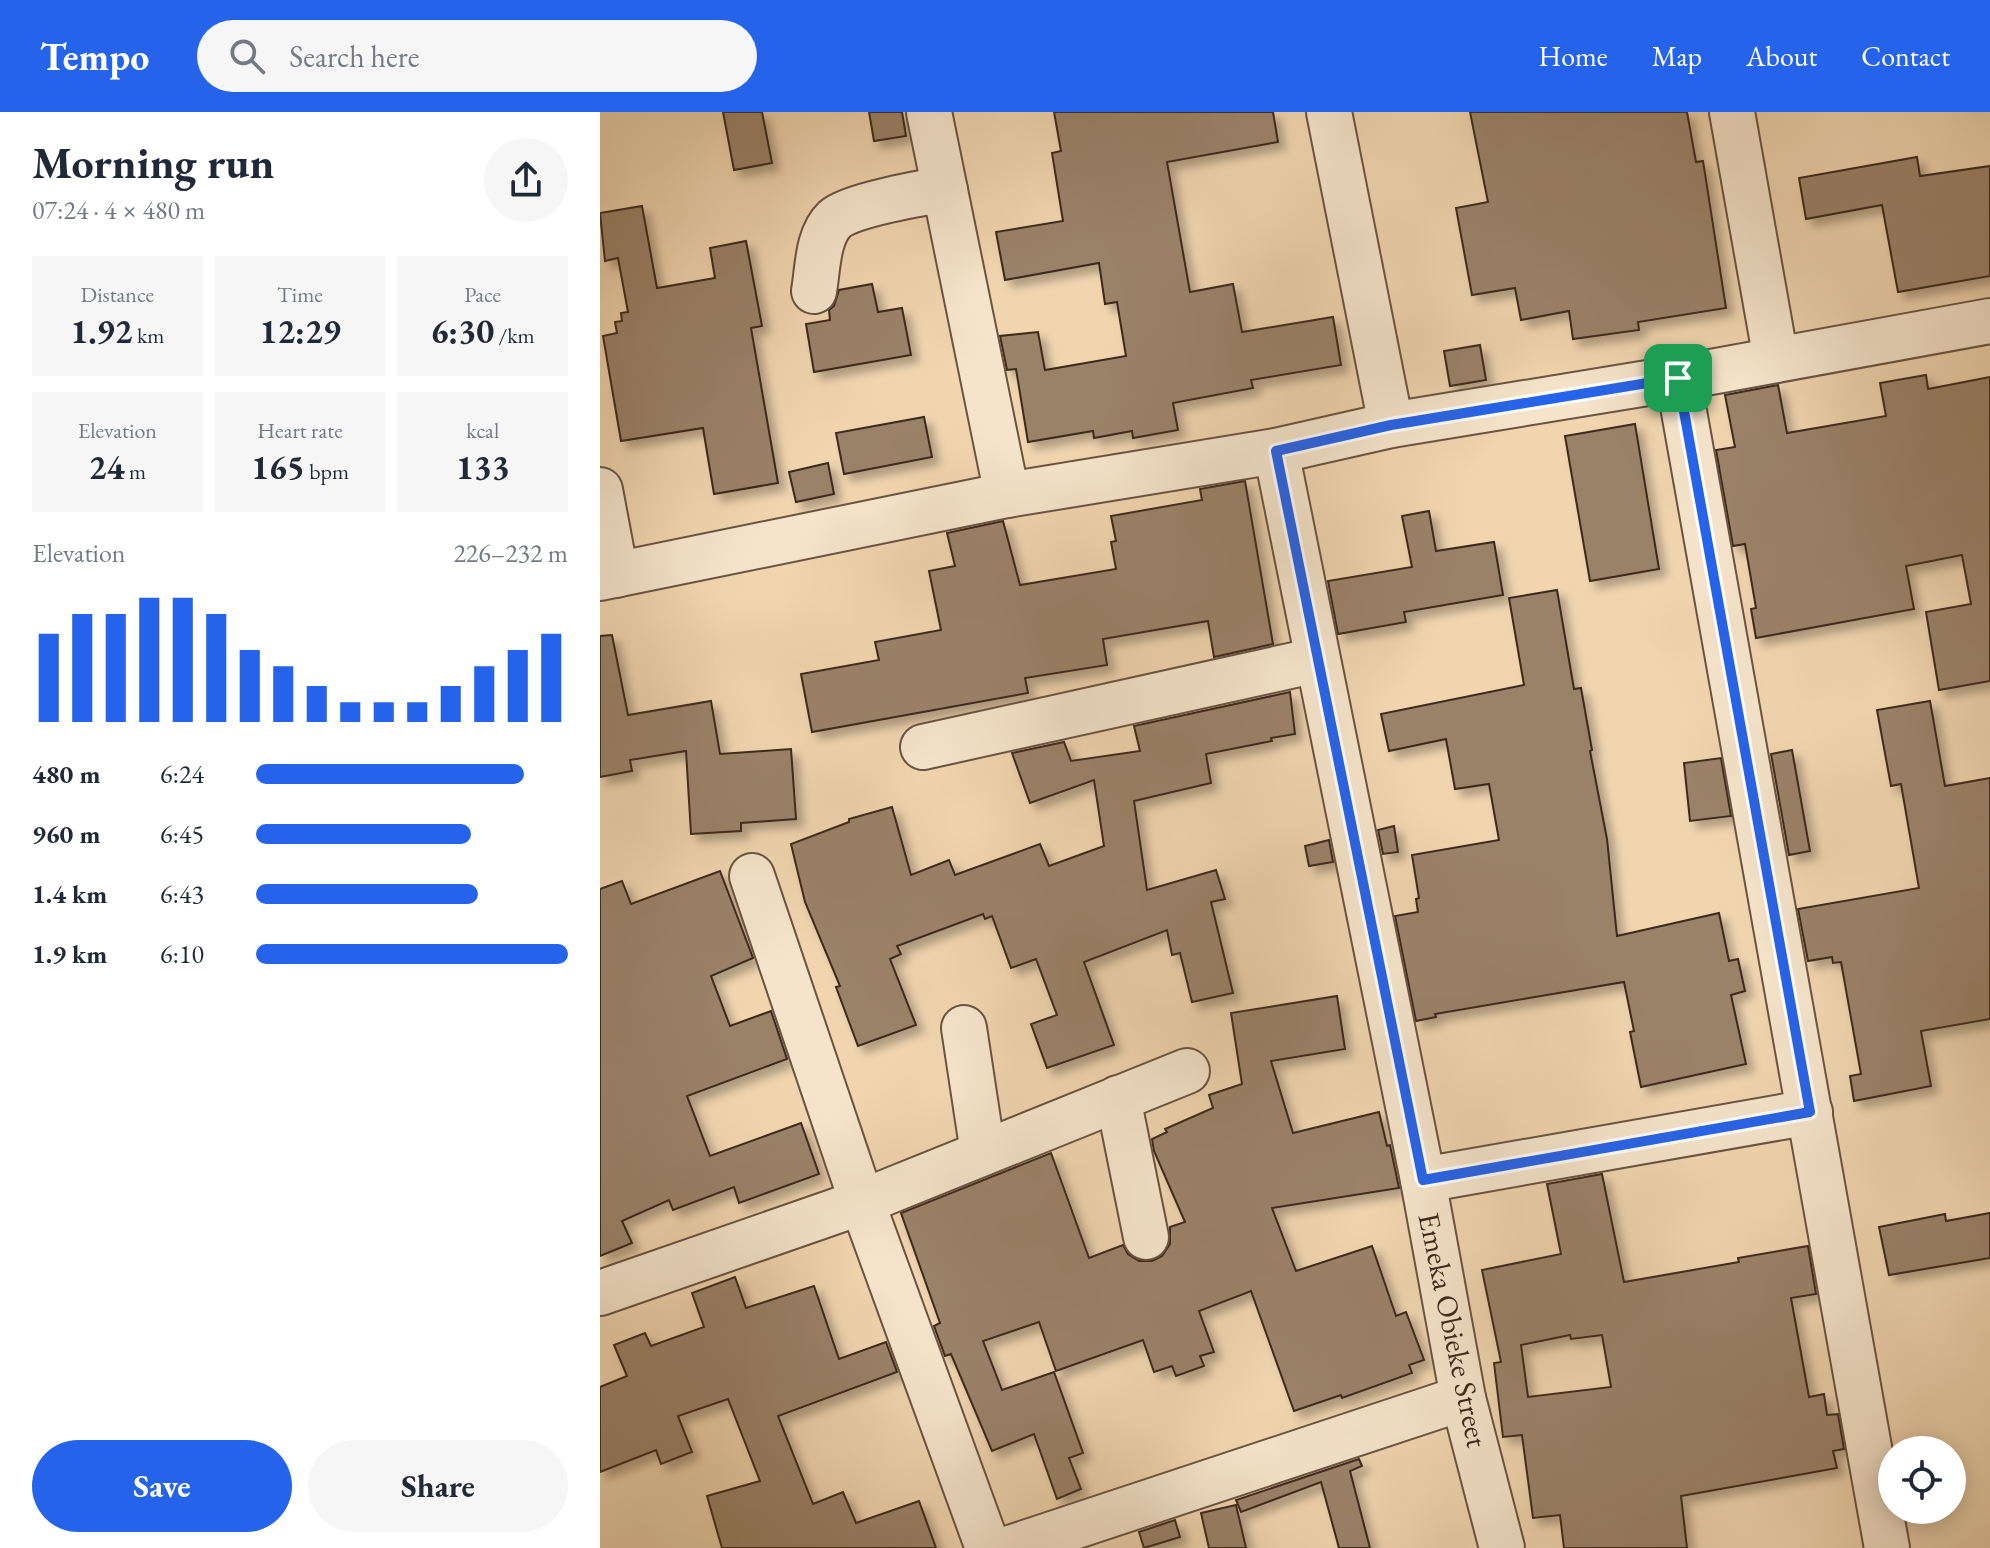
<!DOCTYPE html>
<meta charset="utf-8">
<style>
:root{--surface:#fff;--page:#f6f6f7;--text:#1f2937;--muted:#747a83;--accent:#2563eb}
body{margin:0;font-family:"EB Garamond",serif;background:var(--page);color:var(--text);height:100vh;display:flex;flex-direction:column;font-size:30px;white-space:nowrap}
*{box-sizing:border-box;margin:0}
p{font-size:26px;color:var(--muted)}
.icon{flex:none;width:44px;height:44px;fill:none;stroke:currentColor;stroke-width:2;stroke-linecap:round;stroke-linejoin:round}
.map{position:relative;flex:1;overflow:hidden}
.details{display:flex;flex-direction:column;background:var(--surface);width:600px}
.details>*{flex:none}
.buttons{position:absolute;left:1278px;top:1324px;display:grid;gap:16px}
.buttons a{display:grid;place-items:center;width:88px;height:88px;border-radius:50%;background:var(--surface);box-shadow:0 4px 20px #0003;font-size:40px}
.pin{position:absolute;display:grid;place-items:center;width:68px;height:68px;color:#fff;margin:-34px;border-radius:16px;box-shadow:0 4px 12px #0006}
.round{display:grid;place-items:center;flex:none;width:84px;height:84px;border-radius:42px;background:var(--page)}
.overview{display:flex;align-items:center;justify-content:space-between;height:136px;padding:0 32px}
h1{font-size:44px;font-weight:700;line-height:60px}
.metrics{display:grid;grid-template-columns:repeat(3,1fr);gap:12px;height:136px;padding:8px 32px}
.metrics div{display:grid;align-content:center;border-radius:0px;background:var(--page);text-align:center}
.metrics b{font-size:34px;font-weight:700}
.metrics small{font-size:22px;font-weight:400}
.metrics p{font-size:22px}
.chart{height:224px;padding:16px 32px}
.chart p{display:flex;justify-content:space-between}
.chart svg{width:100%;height:144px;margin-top:8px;stroke:var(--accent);stroke-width:6}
.action{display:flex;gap:16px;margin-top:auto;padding:16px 32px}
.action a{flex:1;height:92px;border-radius:48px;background:var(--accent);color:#fff;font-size:32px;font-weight:700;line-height:92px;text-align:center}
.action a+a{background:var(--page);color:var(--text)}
ul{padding:0 32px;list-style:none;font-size:26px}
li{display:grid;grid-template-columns:128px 96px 1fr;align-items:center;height:60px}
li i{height:20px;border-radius:10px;background:var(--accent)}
header{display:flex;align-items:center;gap:48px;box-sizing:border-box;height:112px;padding:0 40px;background:var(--accent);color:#fff}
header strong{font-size:38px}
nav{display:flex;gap:44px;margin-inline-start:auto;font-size:28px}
.search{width:560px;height:72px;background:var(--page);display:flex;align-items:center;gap:20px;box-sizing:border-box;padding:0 28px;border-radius:44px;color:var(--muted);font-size:30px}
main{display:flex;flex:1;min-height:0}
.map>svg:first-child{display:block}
.building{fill:#9a8269;stroke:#3c291d;stroke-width:2;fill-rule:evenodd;filter:url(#shadow)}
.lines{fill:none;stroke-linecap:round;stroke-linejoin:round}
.minor-casing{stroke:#695442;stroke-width:48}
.minor{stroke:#f5e4cb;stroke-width:44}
.route-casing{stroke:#fff;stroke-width:16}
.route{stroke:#2563eb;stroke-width:10}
.labels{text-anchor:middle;stroke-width:8;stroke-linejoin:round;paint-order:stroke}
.street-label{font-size:30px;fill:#3c291d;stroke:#f5e4cb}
</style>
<header>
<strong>Tempo</strong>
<div class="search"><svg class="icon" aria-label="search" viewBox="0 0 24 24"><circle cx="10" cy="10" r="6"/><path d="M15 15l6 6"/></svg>Search here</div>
<nav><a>Home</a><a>Map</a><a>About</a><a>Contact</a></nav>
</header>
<main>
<section class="details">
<div class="overview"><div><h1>Morning run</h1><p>07:24 · 4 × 480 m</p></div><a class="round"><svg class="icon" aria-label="share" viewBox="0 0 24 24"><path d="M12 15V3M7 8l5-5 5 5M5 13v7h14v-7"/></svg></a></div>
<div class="metrics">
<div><p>Distance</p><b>1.92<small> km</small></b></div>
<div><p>Time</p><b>12:29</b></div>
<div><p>Pace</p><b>6:30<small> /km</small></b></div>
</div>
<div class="metrics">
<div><p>Elevation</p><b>24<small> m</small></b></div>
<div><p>Heart rate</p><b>165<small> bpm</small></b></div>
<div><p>kcal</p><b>133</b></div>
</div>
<div class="chart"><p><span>Elevation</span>226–232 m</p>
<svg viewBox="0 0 160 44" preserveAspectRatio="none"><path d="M5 44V17M15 44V11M25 44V11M35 44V6M45 44V6M55 44V11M65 44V22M75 44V27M85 44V33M95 44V38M105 44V38M115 44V38M125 44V33M135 44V27M145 44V22M155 44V17"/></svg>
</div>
<ul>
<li><b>480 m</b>6:24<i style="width:86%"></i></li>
<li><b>960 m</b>6:45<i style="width:69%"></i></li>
<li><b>1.4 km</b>6:43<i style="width:71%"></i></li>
<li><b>1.9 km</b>6:10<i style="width:100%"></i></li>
</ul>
<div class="action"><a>Save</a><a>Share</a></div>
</section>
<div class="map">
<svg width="1390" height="1436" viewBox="0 0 1390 1436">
<defs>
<filter id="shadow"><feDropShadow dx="7" dy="7" stdDeviation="4" flood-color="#0004"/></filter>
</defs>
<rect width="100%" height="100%" fill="#f0d5af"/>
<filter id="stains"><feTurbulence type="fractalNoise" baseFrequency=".0025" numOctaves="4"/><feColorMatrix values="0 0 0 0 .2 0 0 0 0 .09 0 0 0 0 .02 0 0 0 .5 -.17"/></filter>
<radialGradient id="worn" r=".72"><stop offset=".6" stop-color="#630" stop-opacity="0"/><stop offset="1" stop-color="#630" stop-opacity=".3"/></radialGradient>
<g class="building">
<path d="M 123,0 L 162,0 L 172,51 L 134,58 Z"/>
<path d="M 269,0 L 302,0 L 306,24 L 274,29 Z"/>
<path d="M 454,0 L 673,0 L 678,30 L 567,50 L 590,180 L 633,172 L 642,220 L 733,205 L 741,253 L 651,268 L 653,276 L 573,291 L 578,318 L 533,326 L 532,319 L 494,326 L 493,319 L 428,330 L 416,257 L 407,258 L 400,224 L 438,220 L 445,258 L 526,244 L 517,190 L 505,192 L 499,151 L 405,168 L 396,120 L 463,109 L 452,41 L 461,39 Z"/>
<path d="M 870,0 L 1087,0 L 1096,50 L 1103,49 L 1126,196 L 1038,210 L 1039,218 L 973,227 L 969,199 L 921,208 L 915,176 L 872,183 L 856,96 L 888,90 Z"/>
<path d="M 1317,45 L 1320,64 L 1390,54 L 1390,164 L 1298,180 L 1282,93 L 1206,107 L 1199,66 Z"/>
<path d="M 42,94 L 57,176 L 115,166 L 110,136 L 146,129 L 162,214 L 151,216 L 178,371 L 114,382 L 103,316 L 21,329 L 3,224 L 17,221 L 15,210 L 22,209 L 21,201 L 28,200 L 18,146 L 5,149 L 0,101 Z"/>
<path d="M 272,172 L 278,200 L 302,196 L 311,243 L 214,260 L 206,212 L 230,208 L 229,198 L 234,194 L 239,178 Z"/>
<path d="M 880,233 L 886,268 L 850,274 L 844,239 Z"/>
<path d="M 1326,263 L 1328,277 L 1390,265 L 1390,569 L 1339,578 L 1326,500 L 1371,492 L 1362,443 L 1306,454 L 1314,497 L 1156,526 L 1151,497 L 1156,496 L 1145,432 L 1133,434 L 1116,338 L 1135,335 L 1125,283 L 1178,273 L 1187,321 L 1286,304 L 1280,271 Z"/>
<path d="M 324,305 L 332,345 L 244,362 L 236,321 Z"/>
<path d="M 1035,312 L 1059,457 L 990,469 L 965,324 Z"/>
<path d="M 228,351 L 234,382 L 196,390 L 189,360 Z"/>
<path d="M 645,369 L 673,532 L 614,545 L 608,509 L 503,527 L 507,553 L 425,566 L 428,581 L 212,620 L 201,562 L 279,548 L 275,530 L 341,518 L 329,459 L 355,454 L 347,421 L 403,409 L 420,473 L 516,457 L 511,430 L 516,429 L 511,404 L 602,388 L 600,377 Z"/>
<path d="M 829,399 L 836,439 L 894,430 L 903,483 L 804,500 L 806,510 L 738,522 L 728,469 L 812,455 L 802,404 Z"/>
<path d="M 957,478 L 974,577 L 981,576 L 992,638 L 990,639 L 1007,727 L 1017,824 L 1119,801 L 1129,849 L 1138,847 L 1145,879 L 1131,883 L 1146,952 L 1041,975 L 1030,920 L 1034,919 L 1024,870 L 835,902 L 836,905 L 816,909 L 795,804 L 818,800 L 816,787 L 819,786 L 812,743 L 899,728 L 889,672 L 855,677 L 846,627 L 789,639 L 781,602 L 924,573 L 909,486 Z"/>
<path d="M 12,523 L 28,603 L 111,589 L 120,642 L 191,637 L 196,707 L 141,711 L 141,719 L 91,722 L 86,639 L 30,648 L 32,659 L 0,665 L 0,524 Z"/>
<path d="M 690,580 L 695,622 L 671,626 L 672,629 L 606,642 L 611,671 L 534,689 L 547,778 L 616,758 L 625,787 L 611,790 L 633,881 L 592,890 L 580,841 L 572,843 L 567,818 L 484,850 L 514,933 L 447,956 L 431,912 L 457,903 L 436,847 L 411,856 L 392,804 L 385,807 L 383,802 L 297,834 L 301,842 L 290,847 L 316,913 L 258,934 L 236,875 L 240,874 L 205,790 L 191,732 L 249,710 L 249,707 L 292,695 L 311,763 L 349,748 L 355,763 L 440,732 L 449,754 L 504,734 L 494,668 L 430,691 L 412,641 L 464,630 L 471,649 L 540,639 L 534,614 Z"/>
<path d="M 1330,589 L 1345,674 L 1390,666 L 1390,907 L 1321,919 L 1331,974 L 1254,989 L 1250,964 L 1261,962 L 1241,850 L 1233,851 L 1232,845 L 1208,849 L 1198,797 L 1319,776 L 1301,672 L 1291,674 L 1277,598 Z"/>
<path d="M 1192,638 L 1210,739 L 1189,743 L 1171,642 Z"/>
<path d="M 1121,646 L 1131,704 L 1090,709 L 1084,651 Z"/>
<path d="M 794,714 L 798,740 L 783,742 L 778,718 Z"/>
<path d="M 729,728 L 733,750 L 709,754 L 705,734 Z"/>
<path d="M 120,759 L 153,846 L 111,864 L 130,914 L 171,899 L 187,947 L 87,984 L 110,1044 L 201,1011 L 219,1062 L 139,1091 L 134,1075 L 73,1098 L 69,1088 L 22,1109 L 32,1131 L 0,1144 L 0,777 L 22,769 L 31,792 Z"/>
<path d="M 737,884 L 745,937 L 671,949 L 693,1021 L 779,1000 L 787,1034 L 790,1033 L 799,1076 L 672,1096 L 696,1159 L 772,1134 L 796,1204 L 806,1200 L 824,1248 L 809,1253 L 812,1261 L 742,1286 L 741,1283 L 694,1299 L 651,1179 L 599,1199 L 614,1240 L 600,1244 L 604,1254 L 576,1264 L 572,1254 L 554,1260 L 543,1228 L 456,1259 L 439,1210 L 383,1229 L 402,1278 L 454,1260 L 483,1341 L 469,1346 L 481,1377 L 457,1387 L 434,1322 L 392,1339 L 351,1242 L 345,1244 L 334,1214 L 340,1211 L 301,1101 L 451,1041 L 489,1146 L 523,1133 L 528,1142 L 539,1149 L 552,1149 L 562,1144 L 570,1132 L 570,1115 L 585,1110 L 554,1039 L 552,1027 L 567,1020 L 565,1017 L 613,996 L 609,983 L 642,972 L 631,901 Z"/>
<path d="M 1002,1062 L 1024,1170 L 1139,1150 L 1138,1146 L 1208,1134 L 1216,1182 L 1191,1186 L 1209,1285 L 1224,1282 L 1227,1303 L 1238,1302 L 1244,1337 L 1233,1339 L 1237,1356 L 1081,1384 L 1087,1436 L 964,1436 L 960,1403 L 933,1406 L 922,1323 L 903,1325 L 894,1251 L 901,1250 L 882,1158 L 961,1142 L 947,1072 ZM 970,1223 L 971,1227 L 1002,1223 L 1011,1275 L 928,1285 L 921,1233 Z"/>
<path d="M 1390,1101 L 1390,1146 L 1289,1163 L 1279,1115 L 1345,1102 L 1346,1109 Z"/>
<path d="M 135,1165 L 146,1196 L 214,1174 L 239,1247 L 286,1230 L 297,1260 L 178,1304 L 213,1392 L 243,1380 L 256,1411 L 319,1389 L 336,1436 L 122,1436 L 107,1384 L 160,1369 L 128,1287 L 78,1304 L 92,1340 L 61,1352 L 56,1338 L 0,1360 L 0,1275 L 27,1264 L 14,1233 L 45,1221 L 51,1234 L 104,1215 L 92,1181 Z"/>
<path d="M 759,1347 L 762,1354 L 750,1359 L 770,1436 L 739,1436 L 721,1370 L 641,1400 L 636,1388 Z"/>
<path d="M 636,1393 L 646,1436 L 609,1436 L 601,1401 Z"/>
<path d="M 575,1408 L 580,1425 L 544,1436 L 539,1420 Z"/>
</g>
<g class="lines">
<defs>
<g id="minor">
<path d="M 329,0 L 407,383"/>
<path d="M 729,0 L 791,313"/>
<path d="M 1132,0 L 1176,248"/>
<path d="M 214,179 C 218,157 217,124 235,107 C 248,94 324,80 345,78"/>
<path d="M 1078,266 L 1287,1436"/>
<path d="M 676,339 L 823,1068 L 863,1286 L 902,1436"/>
<path d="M 0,378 L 16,463"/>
<path d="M 0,466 L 407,383 L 676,339 L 791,313 L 1078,266 L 1390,209"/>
<path d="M 323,635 L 717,548"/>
<path d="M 152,764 L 262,1090 L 388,1436"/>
<path d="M 364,916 L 383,1041"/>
<path d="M 518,986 L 546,1125"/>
<path d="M 823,1068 L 1210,1000"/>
<path d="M 0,1181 L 262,1090 L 587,959"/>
<path d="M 410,1436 L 863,1286"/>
</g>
</defs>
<use href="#minor" class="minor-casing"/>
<use href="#minor" class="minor"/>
</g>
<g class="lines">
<defs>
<path id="route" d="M 1078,266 L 1210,1000 L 823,1068 L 676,339 L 791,313 Z"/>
</defs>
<use href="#route" class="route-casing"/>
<use href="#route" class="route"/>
</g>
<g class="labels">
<g class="street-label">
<text transform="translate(853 1218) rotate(78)" y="10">Emeka Obieke Street</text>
</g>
</g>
<rect width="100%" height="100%" filter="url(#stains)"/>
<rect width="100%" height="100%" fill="url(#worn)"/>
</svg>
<div class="buttons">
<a><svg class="icon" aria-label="locate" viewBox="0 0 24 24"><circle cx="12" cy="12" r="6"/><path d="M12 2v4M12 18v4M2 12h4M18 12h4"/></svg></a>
</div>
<div class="pin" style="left:1078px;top:266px;background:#1e9e55"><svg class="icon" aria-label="arrive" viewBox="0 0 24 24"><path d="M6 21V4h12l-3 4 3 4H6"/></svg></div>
</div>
</main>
